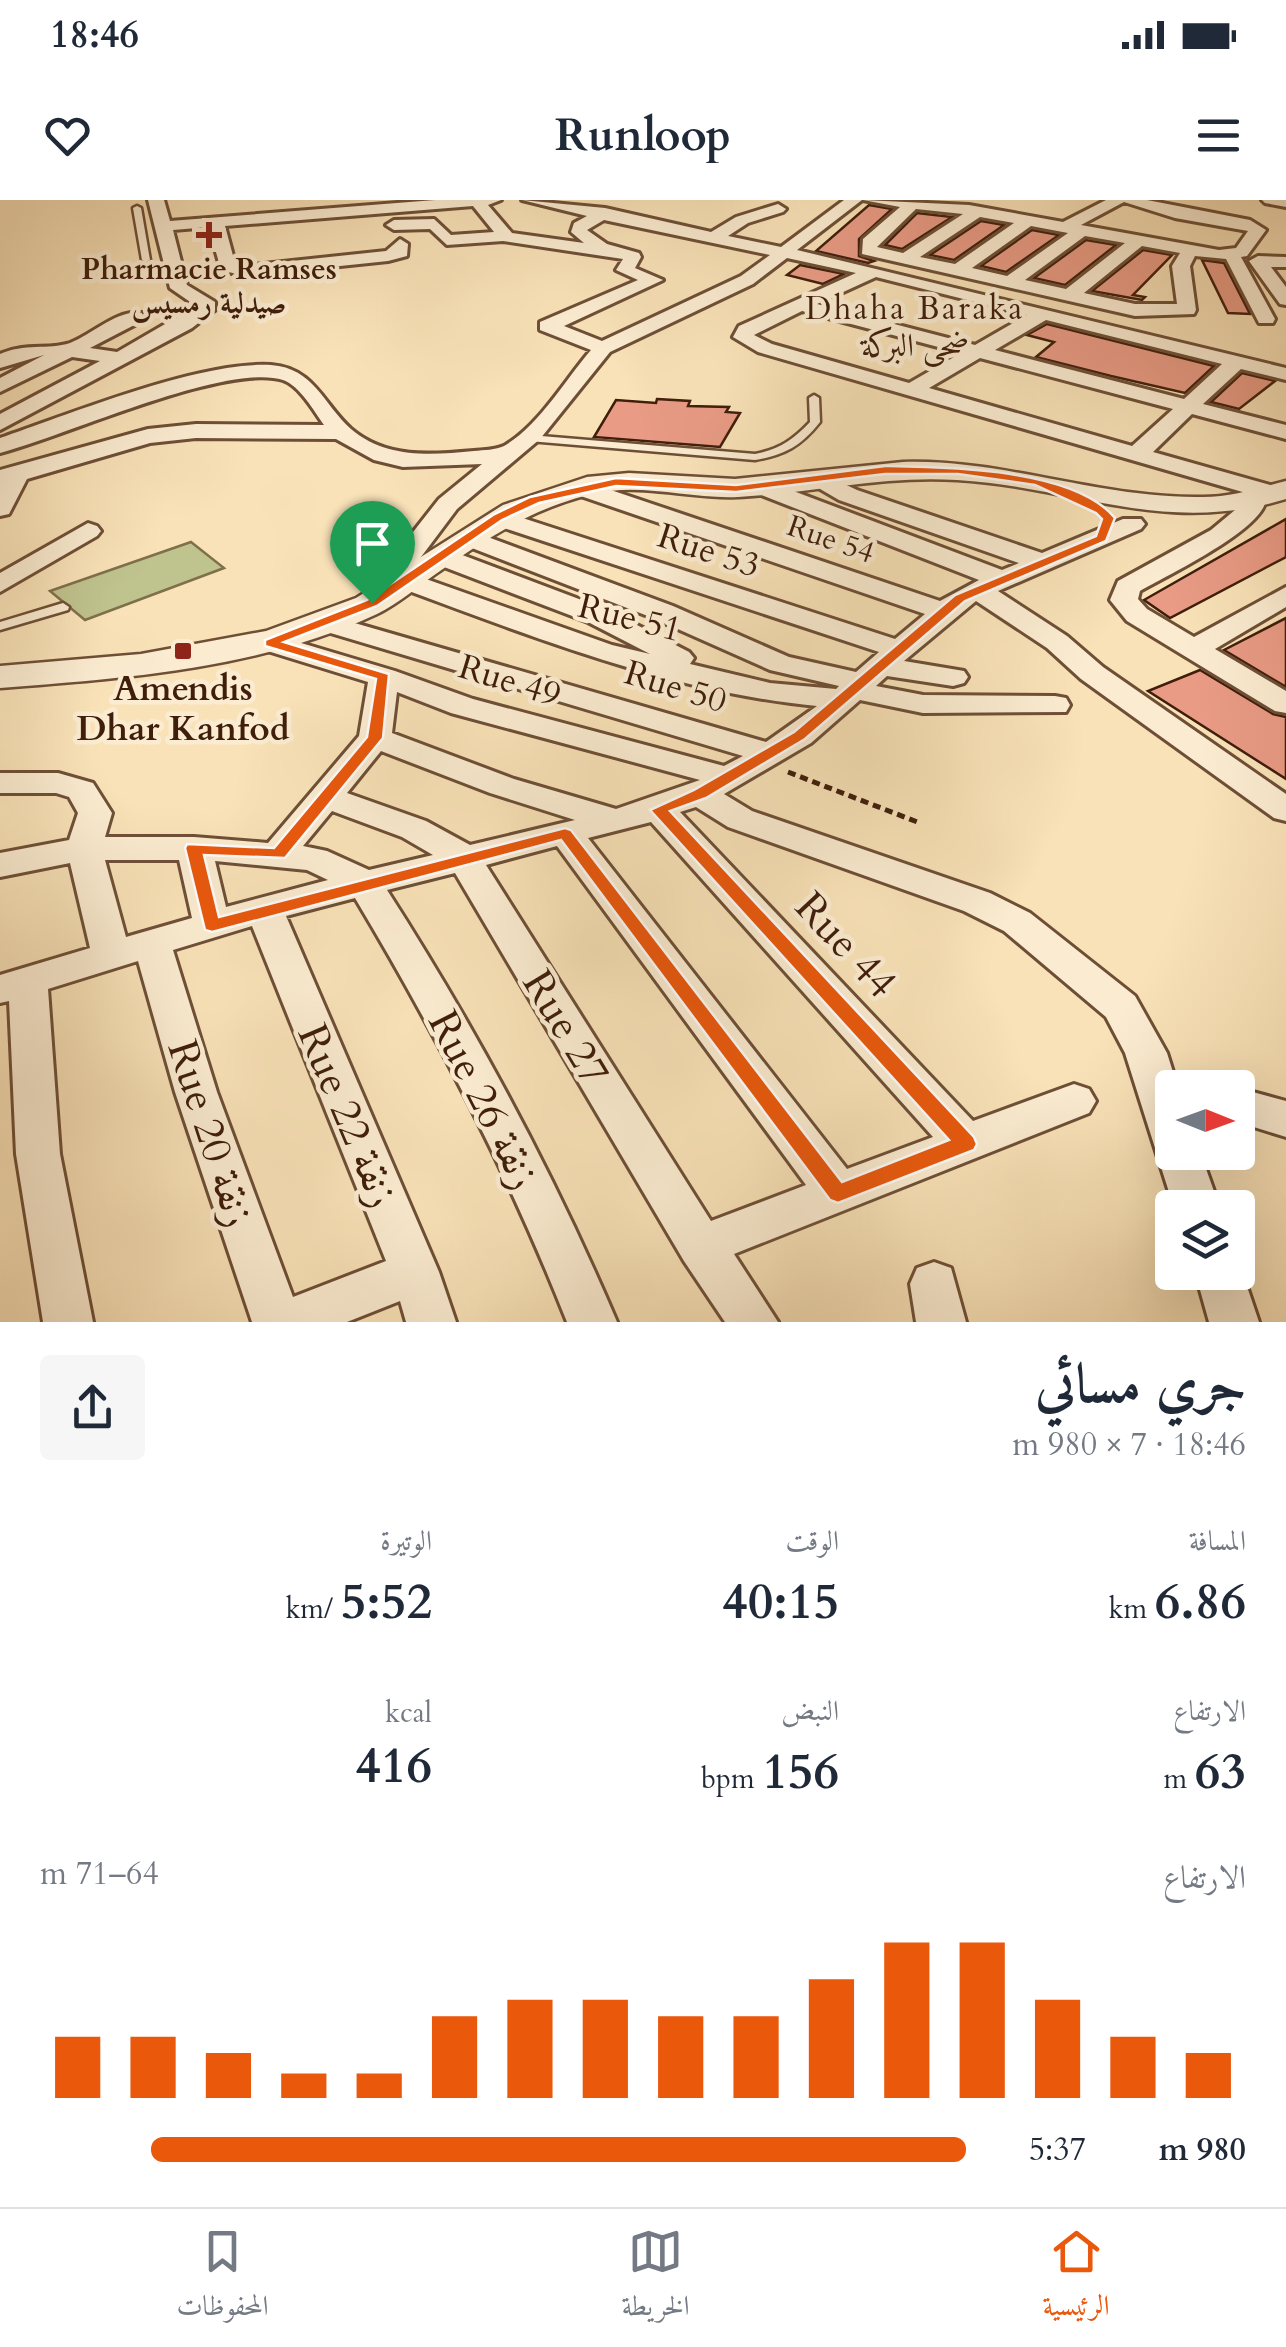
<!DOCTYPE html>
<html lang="ar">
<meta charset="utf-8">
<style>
:root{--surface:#fff;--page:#f6f6f7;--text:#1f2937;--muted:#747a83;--line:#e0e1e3;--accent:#ea580c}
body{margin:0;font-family:Cardo,Amiri,serif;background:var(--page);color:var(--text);direction:rtl;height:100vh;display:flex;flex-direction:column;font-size:38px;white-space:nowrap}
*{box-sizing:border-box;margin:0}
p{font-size:32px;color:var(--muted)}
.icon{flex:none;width:55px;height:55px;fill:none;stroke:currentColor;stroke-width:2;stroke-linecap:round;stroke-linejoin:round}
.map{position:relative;height:1122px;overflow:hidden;direction:ltr}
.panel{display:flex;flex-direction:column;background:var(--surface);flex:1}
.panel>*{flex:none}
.needle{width:65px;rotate:91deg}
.buttons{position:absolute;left:1155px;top:870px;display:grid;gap:20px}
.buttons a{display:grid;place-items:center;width:100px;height:100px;border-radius:10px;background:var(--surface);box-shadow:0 10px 40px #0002;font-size:50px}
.pin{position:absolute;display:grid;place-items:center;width:85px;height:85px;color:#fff;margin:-102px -42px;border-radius:50% 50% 50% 0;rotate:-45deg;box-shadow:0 0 10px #0007}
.pin .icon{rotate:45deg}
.round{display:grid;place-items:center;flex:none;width:105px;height:105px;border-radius:10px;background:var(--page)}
.overview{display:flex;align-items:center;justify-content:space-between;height:170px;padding:0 40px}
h1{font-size:55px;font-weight:700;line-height:75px}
.metrics{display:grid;grid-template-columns:repeat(3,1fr);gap:15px;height:170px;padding:10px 40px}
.metrics div{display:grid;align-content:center}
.metrics b{font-size:50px;font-weight:700}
.metrics small{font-size:28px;font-weight:400}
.metrics p{font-size:28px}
.chart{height:280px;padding:20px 40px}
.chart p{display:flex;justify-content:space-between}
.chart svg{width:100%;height:180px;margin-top:10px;stroke:var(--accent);stroke-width:6}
ul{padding:0 40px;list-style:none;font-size:32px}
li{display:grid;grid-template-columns:160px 120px 1fr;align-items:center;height:75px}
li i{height:25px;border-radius:12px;background:var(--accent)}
.status{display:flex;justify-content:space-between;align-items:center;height:70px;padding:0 50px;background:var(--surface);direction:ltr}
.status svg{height:28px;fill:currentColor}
header{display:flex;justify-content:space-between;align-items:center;height:130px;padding:0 40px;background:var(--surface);font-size:45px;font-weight:700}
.tab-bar{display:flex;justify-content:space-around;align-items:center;height:140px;border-top:2px solid var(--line);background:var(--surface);font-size:28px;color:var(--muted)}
.tab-bar a{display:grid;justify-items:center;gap:5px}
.tab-bar .on{color:var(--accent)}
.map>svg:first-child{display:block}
.green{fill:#bfc38e;stroke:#7f704c;stroke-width:2.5}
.building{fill:#e99b85;stroke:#3f1e0b;stroke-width:2.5}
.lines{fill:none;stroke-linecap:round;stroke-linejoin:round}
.service-casing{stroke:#6e4f36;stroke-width:5}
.minor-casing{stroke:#6e4f36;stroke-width:6}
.tertiary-casing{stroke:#6e4f36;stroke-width:5}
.path{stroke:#3f1e0b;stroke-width:5;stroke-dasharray:8 5;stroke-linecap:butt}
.service{fill:#fbecd1;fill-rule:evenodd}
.minor{fill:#fbecd1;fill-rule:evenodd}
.tertiary{fill:#fbecd1;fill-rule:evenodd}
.route{fill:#ea580c;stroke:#fff;stroke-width:2.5;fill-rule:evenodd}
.poi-dot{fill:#8f2418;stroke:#fbecd1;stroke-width:4}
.labels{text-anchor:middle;stroke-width:9;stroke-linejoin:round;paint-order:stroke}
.far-poi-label{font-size:30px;font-weight:bold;fill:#3f1e0b;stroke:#fbecd1}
.far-street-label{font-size:30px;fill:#3f1e0b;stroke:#fbecd1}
.far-neighbourhood-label{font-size:32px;letter-spacing:2.5px;fill:#3f1e0b;stroke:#fbecd1}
.street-label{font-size:35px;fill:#3f1e0b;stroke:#fbecd1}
.poi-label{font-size:35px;font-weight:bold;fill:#3f1e0b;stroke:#fbecd1}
.near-street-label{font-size:42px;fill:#3f1e0b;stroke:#fbecd1}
</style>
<div class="status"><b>18:46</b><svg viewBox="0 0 49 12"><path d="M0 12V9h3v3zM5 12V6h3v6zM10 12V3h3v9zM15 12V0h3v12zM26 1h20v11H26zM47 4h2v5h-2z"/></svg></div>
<header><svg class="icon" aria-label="menu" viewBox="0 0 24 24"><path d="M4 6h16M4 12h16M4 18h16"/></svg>Runloop<svg class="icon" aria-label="heart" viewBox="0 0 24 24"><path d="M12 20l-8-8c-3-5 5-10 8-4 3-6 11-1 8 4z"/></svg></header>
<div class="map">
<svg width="1286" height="1122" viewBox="0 0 1286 1122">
<rect width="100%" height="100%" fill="#f9e2b8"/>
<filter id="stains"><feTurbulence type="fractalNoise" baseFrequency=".002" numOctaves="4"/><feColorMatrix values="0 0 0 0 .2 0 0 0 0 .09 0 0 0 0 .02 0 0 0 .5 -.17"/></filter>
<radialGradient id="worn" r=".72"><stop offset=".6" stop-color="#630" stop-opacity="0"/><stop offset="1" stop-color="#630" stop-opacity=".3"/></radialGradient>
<path class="green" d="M 191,342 L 224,368 L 85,420 L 50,391 Z"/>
<g class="building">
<path d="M 869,5 L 892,9 L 859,39 L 859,56 L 874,61 L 868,63 L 816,51 Z"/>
<path d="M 917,13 L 952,17 L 902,49 L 885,45 Z"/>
<path d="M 981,21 L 1004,25 L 954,60 L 930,55 Z"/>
<path d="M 1032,30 L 1059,35 L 1006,72 L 981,66 Z"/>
<path d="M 1086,40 L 1116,45 L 1065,85 L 1034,78 Z"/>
<path d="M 1143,50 L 1172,55 L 1133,95 L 1145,97 L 1142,100 L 1092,91 Z"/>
<path d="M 1202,60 L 1224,63 L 1250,114 L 1228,113 Z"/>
<path d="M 800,65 L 844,74 L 823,84 L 787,75 Z"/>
<path d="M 1047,124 L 1214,166 L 1185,193 L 1111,176 L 1036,157 L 1054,142 L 1027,135 Z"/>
<path d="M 1242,173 L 1275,181 L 1239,209 L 1211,202 Z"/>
<path d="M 657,199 L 690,201 L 688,206 L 729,207 L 726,212 L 740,213 L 720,247 L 594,237 L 616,200 L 656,203 Z"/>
<path d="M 1286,319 L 1286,357 L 1170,418 L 1144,400 Z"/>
<path d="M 1286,418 L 1286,487 L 1224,450 Z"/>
<path d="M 1200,470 L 1273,514 L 1286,517 L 1286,579 L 1148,491 Z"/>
</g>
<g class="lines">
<defs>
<g id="service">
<path d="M 137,6 L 141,8 L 150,60 L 146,62 L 142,60 L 133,8 Z"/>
<path d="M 814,195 L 819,198 L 820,222 C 801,246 785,255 755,260 L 529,241 L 524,238 L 529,235 L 755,254 C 780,249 793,240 810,222 L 809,198 Z"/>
<path d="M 63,403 L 69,407 L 68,410 L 0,430 L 0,422 Z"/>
</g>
<g id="minor">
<path d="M 148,0 L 164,0 L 170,21 L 435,0 L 501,0 L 488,5 L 512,33 L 584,43 L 571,32 L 574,23 L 587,16 L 522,0 L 605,8 L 711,32 L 736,17 L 778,4 L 786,9 L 783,12 L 748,23 L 728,36 L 781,47 L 844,0 L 862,0 L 797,50 L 1286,168 L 1286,180 L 1241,169 L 1203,204 L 1286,225 L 1286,239 L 1192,214 L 1153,252 L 1284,289 L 1286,296 L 1275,301 L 1266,299 C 1264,329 1168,375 1140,391 L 1138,399 L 1147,409 L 1194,437 L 1286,387 L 1286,407 L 1215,449 L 1286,491 L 1286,513 L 1275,511 L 1127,421 L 1110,400 L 1118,381 L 1211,330 L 1253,295 L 758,152 L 733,137 L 739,126 L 856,73 L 787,58 L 753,84 L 610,152 L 540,239 L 457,309 L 409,373 L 612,445 L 650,454 L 588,422 L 431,362 L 427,356 L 440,348 L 449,350 L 608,410 L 689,452 L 694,458 L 690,464 L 770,483 L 836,489 L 839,486 L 770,470 L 653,418 L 459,343 L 455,338 L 468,330 L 477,333 L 673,406 L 789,457 L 856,472 L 879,452 L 489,323 L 486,318 L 498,311 L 507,313 L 895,439 L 925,414 L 572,293 L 569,288 L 581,281 L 590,283 L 940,401 L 979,380 L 751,291 L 747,286 L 759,279 L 767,281 L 1002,370 L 1019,363 L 839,300 L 803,279 L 807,274 L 823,274 L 857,290 L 1042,353 L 1123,319 L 1141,319 L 1145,324 L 1141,329 L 998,391 L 1067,436 L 1103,467 L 1286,594 L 1286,621 L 1274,618 L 1081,479 L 1047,448 L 976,401 L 904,461 L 964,471 L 968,477 L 964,483 L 953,486 L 887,476 L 876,486 L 923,495 L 1055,496 L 1066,498 L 1070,505 L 1066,512 L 923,513 L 860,500 L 811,543 L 724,594 L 752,611 L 990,693 L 1030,713 L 1135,796 L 1167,853 L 1178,888 L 1172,888 L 1172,952 L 1200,952 L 1220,1008 L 1174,1008 L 1125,853 L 1106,817 L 1004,731 L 964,711 L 728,627 L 696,607 L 680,612 L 973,921 L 1074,884 L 1089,889 L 1096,901 L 1089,913 L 734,1054 L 778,1122 L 725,1122 L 684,1061 L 455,673 L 387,690 C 475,827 553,972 617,1122 L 567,1122 C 509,975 436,833 355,698 L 286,716 L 439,1072 L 456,1122 L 406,1122 L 400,1101 L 347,1122 L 252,1122 L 175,892 L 138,761 L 48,789 L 60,954 L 93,1122 L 43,1122 L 16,954 L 9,801 L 0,803 L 0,775 L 90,748 L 70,663 L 0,677 L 0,653 L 69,640 L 78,613 L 69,597 L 56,593 L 0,593 L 0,573 L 58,573 L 93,583 L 112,613 L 105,637 L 194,637 L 268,643 L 359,536 L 368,482 L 261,449 L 257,443 L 261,437 L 271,434 L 395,471 L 473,499 L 724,566 L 743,556 L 317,429 L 313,423 L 317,417 L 327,415 L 766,542 L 817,506 C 671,492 534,437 398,387 L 382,409 L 362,409 L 358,403 L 362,397 L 439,299 L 482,264 L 403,267 L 374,260 L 336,239 L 196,238 L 150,243 L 27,279 L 9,314 L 0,316 L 0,270 L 148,229 L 196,224 L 324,225 C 314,211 300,186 283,180 C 227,162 63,237 0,253 L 0,238 C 70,214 200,161 271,165 C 314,168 323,204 351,229 C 386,259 431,255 474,251 C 484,250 496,250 504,246 C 539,226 565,180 591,150 L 540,130 L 540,122 L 638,80 L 616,70 L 623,59 L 503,41 L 447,45 L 430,29 L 394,30 L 386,25 L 394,20 L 434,19 L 451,35 L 494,32 L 473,6 L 225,26 L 235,63 L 245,66 L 386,51 L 400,39 L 408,44 L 407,56 L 388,61 L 244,76 L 221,70 L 209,27 L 173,30 L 187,85 L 215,102 L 215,110 L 192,128 L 0,230 L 0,214 L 100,161 L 72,157 L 0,192 L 0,178 L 44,155 L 0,168 L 0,154 C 24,143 48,150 70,143 C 92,135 117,109 142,113 L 142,121 L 90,148 L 117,152 L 196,106 L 170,88 ZM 604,20 L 770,55 L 741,76 L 602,141 L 564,126 L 663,80 L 635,68 L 641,57 L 639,53 L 607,44 L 587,30 ZM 876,77 L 1027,115 L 975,145 L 817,104 ZM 802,111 L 961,153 L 909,183 L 772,144 L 754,135 ZM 1046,120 L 1222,164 L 1184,199 L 995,150 ZM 980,158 L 1173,209 L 1132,246 L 929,188 ZM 397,492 L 451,513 L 700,580 L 616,609 L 514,579 L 392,533 ZM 381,551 L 490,593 L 575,620 L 470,645 L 426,621 L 347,593 ZM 332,611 L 402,637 L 433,655 L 369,670 L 327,651 L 303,646 ZM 651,622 L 933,937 L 847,969 L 588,638 ZM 557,646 L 806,985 L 711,1021 L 486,665 ZM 105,660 L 179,660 L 192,718 L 126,737 ZM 215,661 L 307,670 L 328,680 L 226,707 ZM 252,726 L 386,1061 L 293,1097 L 217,892 L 173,750 Z"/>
<path d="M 863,0 L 969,5 L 1063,22 L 1106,0 L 1147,0 L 1250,20 L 1266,30 L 1247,56 L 1241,57 L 1275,119 L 1273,123 L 1259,123 L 1226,59 L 1195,56 L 1190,66 L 1196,110 L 1194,114 L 1135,116 L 862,54 L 863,39 L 900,7 ZM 1124,2 L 1175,18 L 1248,31 L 1236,48 L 1219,50 L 1081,25 ZM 916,9 L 963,14 L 903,53 L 877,47 ZM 980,17 L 1014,23 L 955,64 L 920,57 ZM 1031,26 L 1068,33 L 1007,76 L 972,68 ZM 1085,36 L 1125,43 L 1066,89 L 1025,80 ZM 1142,46 L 1180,53 L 1172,66 L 1177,104 L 1135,104 L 1084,93 Z"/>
<path d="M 1262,0 L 1286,0 L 1286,7 L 1265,3 Z"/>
<path d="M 1258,56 L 1286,57 L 1286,67 L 1271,67 L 1286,87 L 1286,105 L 1280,104 L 1249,61 Z"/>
<path d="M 88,323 L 97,326 L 101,331 L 97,336 L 0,392 L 0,373 Z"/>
<path d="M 1238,888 L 1286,901 L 1286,937 L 1238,922 Z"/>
<path d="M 1238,1060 L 1259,1122 L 1209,1122 L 1195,1072 L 1238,1072 Z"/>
<path d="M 934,1062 L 951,1068 L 966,1122 L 916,1122 L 910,1084 L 917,1068 Z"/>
</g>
<path id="tertiary" d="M 903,262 C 1005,259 1101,299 1203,297 C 1232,297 1258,288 1286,281 L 1286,299 C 1163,336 1076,287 957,280 C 884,275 811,293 738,297 C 695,299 652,286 610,291 C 546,300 491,335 440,371 C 419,385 400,403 377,414 C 259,469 128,478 0,488 L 0,466 L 141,454 L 266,431 L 356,398 L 503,305 L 587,277 L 629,273 L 735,279 Z"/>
</defs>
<use href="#service" class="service-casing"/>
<use href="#minor" class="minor-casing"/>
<use href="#tertiary" class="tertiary-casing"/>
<path class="path" d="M 788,572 L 920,623"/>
<use href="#service" class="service"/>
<use href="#minor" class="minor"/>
<use href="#tertiary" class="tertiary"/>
</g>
<path class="route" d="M 885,266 C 946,267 1074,268 1115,318 L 1106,341 L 965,401 L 805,539 L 706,598 L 670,611 L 974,937 L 977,944 L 974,950 L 838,1003 L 830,1000 L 561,640 L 212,732 L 205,730 L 185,648 L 187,644 L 274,648 L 367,537 L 376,479 L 265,446 L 265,440 L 367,400 L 493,315 L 530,297 L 616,278 L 736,285 ZM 885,274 L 958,274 L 1035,285 L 1096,313 L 1102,319 L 1096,336 L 955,395 L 794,532 L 694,590 L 650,610 L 949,940 L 842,982 L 571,630 L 565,628 L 219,717 L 204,655 L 285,658 L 383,538 L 389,474 L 284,442 L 377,406 L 502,320 L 539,303 L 616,286 L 736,292 Z"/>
<g class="poi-dot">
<path d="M204 20h10v10h10v10h-10v10h-10v-10h-10v-10h10z"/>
<rect x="173" y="441" width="20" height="20" rx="5"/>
</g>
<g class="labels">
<g class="far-poi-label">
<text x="209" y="79">Pharmacie Ramses<tspan x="209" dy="34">صيدلية رمسيس</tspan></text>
</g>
<g class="far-street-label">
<text transform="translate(831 339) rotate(19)" y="10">Rue 54</text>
</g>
<g class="far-neighbourhood-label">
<text x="915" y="119">Dhaha Baraka<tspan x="915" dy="37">ضحى البركة</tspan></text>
</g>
<g class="street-label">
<text transform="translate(709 350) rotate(18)" y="12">Rue 53</text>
<text transform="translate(630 417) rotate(14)" y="12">Rue 51</text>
<text transform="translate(510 480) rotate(17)" y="12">Rue 49</text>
<text transform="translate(676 486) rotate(17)" y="12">Rue 50</text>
</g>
<g class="poi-label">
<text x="183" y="500">Amendis<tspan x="183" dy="40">Dhar Kanfod</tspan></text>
</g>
<g class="near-street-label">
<text transform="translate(847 744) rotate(47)" y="15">Rue 44</text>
<text transform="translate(567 827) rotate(59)" y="15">Rue 27</text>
<text transform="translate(485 899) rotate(63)" y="15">Rue 26 زنقة</text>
<text transform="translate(349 915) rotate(67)" y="15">Rue 22 زنقة</text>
<text transform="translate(212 933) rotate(72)" y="15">Rue 20 زنقة</text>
</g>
</g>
<rect width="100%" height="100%" filter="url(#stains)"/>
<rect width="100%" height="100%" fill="url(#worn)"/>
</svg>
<div class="buttons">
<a><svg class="needle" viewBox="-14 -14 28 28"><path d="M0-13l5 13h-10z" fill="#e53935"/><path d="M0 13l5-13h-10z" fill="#747a83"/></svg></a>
<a><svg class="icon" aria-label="layers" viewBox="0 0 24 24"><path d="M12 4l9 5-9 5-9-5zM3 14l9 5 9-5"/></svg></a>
</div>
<div class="pin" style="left:372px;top:403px;background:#1e9e55"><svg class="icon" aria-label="arrive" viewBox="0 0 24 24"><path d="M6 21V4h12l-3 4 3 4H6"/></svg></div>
</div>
<section class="panel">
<div class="overview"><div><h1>جري مسائي</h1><p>18:46 · 7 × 980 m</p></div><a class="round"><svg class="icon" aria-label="share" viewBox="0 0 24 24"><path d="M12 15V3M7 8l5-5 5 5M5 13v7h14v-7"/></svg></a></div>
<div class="metrics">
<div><p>المسافة</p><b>6.86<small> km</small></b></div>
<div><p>الوقت</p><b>40:15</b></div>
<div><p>الوتيرة</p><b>5:52<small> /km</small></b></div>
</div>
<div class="metrics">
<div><p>الارتفاع</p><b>63<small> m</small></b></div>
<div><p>النبض</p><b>156<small> bpm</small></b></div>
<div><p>kcal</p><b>416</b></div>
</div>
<div class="chart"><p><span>الارتفاع</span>64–71 m</p>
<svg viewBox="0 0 160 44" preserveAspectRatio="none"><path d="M5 44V29M15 44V29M25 44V33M35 44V38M45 44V38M55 44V24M65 44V20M75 44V20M85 44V24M95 44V24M105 44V15M115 44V6M125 44V6M135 44V20M145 44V29M155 44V33"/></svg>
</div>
<ul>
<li><b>980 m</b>5:37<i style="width:88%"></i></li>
</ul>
</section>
<nav class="tab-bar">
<a class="on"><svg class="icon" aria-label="home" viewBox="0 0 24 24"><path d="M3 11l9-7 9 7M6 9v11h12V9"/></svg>الرئيسية</a>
<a><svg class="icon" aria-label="map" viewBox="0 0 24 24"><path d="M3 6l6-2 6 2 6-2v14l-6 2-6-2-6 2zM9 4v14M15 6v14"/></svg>الخريطة</a>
<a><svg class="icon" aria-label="saved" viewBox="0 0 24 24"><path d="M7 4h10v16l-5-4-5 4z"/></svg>المحفوظات</a>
</nav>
